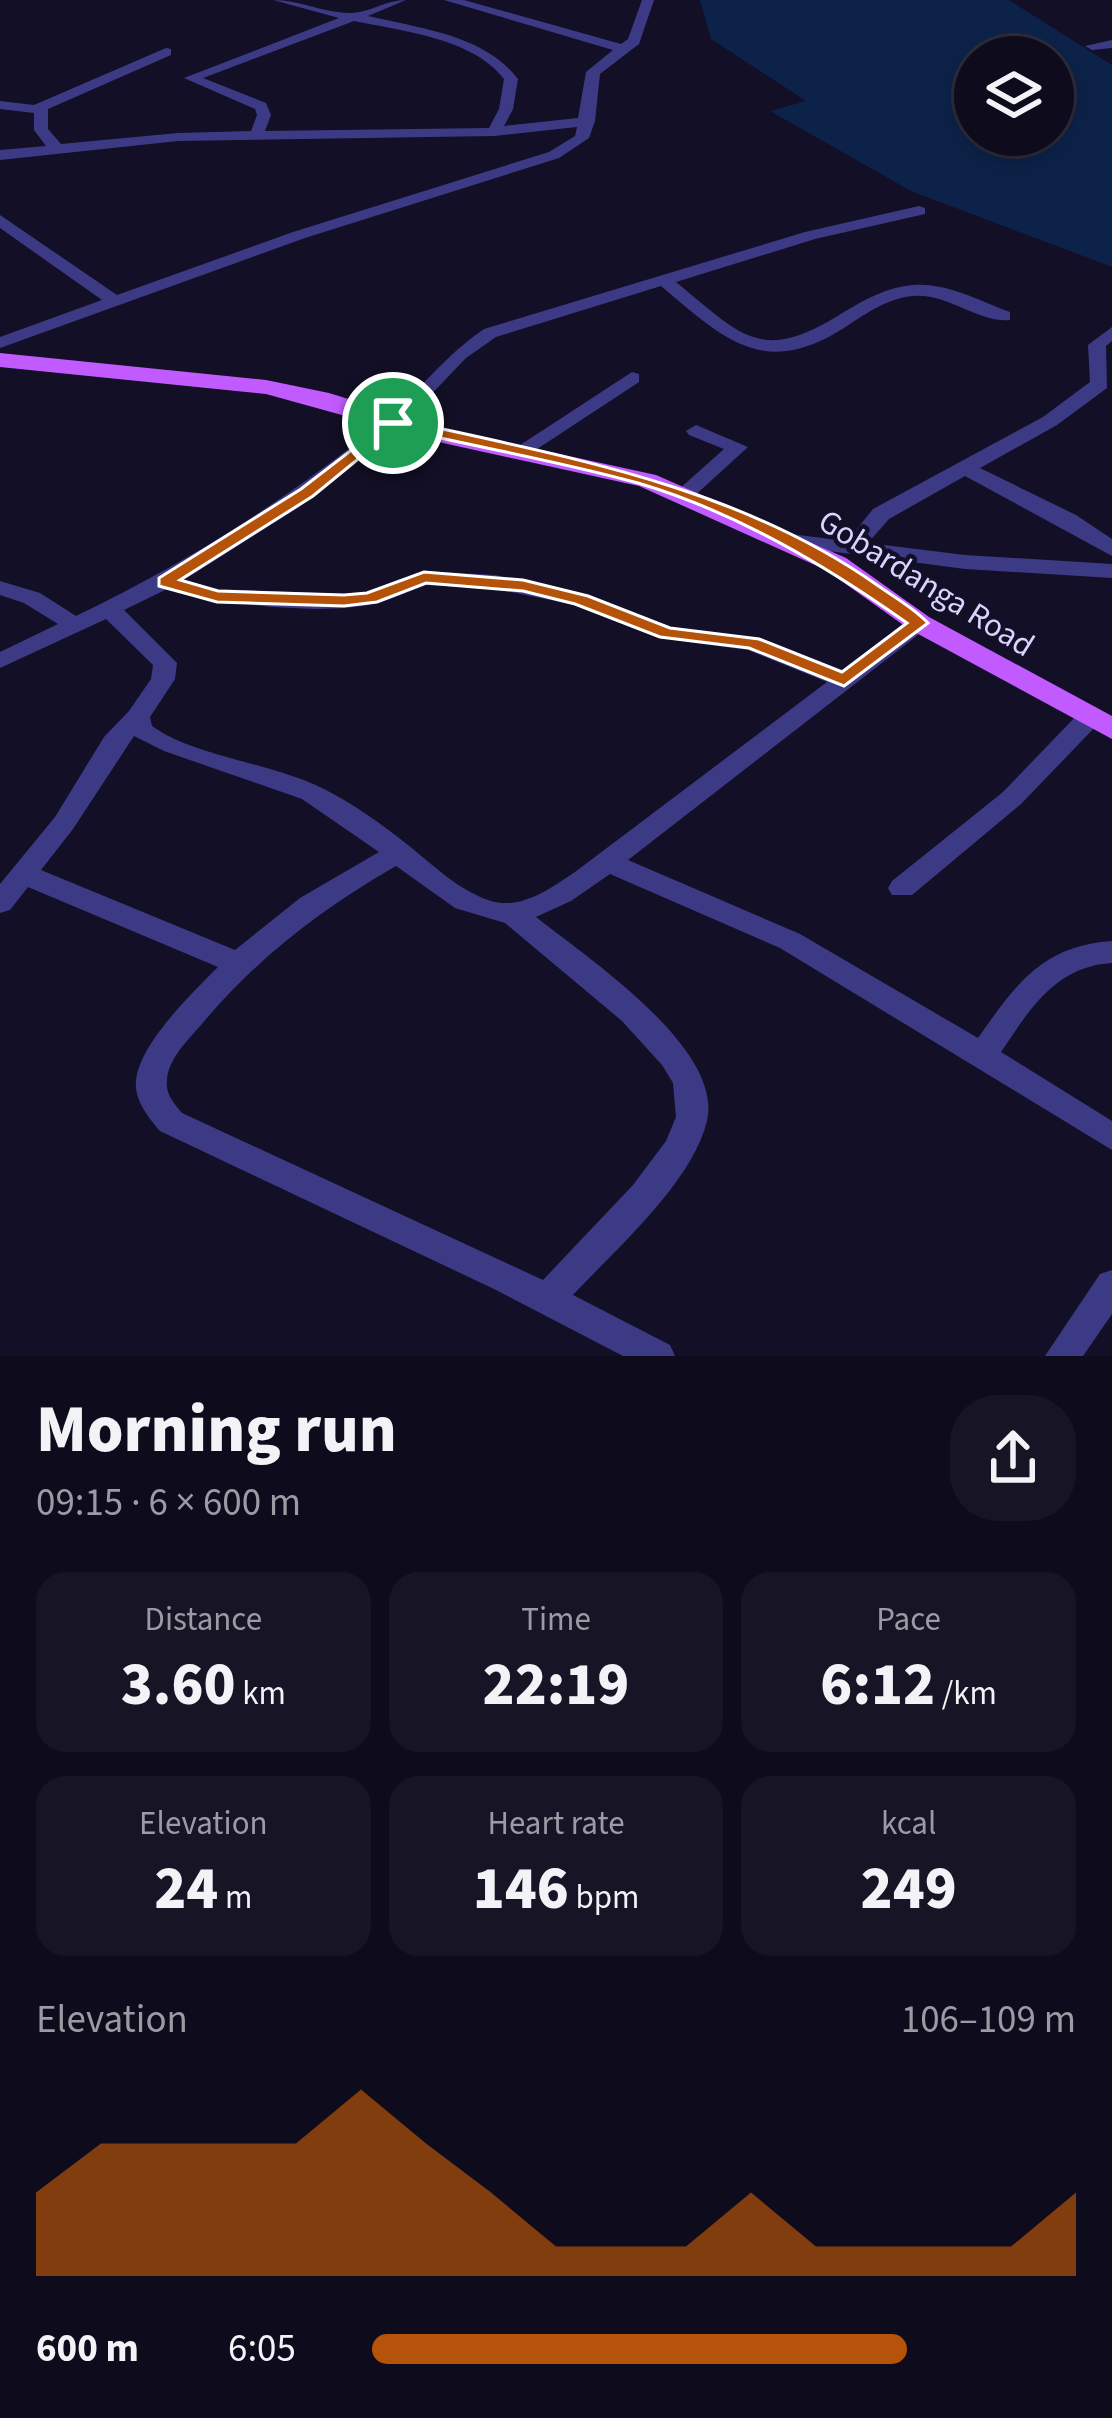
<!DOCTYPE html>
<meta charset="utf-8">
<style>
:root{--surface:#0e0b1c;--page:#171425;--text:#f1f3f6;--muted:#9b9ba3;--line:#2e2b3b;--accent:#b45309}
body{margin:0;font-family:"Source Sans 3",sans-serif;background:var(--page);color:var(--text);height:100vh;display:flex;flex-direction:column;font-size:45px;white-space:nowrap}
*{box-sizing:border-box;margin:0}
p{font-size:39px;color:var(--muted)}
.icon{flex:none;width:66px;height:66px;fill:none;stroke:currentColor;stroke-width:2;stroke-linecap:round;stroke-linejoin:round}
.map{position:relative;height:1356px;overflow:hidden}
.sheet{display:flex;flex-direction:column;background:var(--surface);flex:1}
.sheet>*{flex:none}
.tools{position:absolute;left:954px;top:36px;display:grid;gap:24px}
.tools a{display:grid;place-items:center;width:120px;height:120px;border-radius:50%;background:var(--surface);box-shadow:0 6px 18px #0003,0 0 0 3px var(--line);font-size:60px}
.pin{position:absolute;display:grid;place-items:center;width:102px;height:102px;color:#fff;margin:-51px;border:6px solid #fff;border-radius:50%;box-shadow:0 3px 12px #0007}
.round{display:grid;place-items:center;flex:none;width:126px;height:126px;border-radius:48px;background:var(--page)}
.headline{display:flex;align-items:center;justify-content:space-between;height:204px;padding:0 36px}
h1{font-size:66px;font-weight:800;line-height:90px}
.metrics{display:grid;grid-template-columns:repeat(3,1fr);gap:18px;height:204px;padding:12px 36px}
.metrics div{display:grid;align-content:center;border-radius:30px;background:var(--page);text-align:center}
.metrics b{font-size:60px;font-weight:800}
.metrics small{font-size:33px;font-weight:400}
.metrics p{font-size:33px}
.chart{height:336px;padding:24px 36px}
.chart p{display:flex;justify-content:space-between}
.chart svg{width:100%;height:216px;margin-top:12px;fill:var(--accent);opacity:.7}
ul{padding:0 36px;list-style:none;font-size:39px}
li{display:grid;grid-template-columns:192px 144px 1fr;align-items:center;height:90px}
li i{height:30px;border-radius:15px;background:var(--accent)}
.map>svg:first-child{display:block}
.water{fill:#0c2248;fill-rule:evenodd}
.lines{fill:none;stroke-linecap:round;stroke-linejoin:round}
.minor{fill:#3d3a85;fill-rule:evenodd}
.major{fill:#c25bff;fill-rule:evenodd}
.route{fill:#b45309;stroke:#fff;stroke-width:3;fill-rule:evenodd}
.labels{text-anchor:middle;stroke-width:9;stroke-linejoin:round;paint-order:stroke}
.street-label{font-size:33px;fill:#d9d4ff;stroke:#130f26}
</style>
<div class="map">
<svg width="1112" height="1356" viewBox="0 0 1112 1356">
<rect width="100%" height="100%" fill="#130f26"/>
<path class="water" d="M 700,0 L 1009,0 L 1112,65 L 1112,267 L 911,191 L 770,111 L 806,101 L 711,39 ZM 975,57 L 1053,57 L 1053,135 L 975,135 Z"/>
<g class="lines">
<g class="minor">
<path d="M 273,0 C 299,0 324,13 350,13 C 369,13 386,0 406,0 L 368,16 C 419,28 485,35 518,79 L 513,109 L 504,126 L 578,118 L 586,72 L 613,50 L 444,0 L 464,0 L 621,44 L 628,39 L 642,0 L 654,0 L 639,44 L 600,74 L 595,121 L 589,138 L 559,158 L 305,238 L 0,348 L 0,337 L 102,300 L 0,228 L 0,215 L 117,295 L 293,232 L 549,152 L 575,136 L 577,127 L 494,136 L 178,141 L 0,160 L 0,150 L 46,146 L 34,130 L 34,113 L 0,109 L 0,101 L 34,105 L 166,48 L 171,49 L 171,55 L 48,109 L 48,129 L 61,144 L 178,133 L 251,131 L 257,115 L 255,109 L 184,78 L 339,18 ZM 354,21 C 402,31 473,38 504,79 L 499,109 L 489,128 L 265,131 L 271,115 L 266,103 L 203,78 Z"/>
<path d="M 1112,40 L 1112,48 L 1092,50 L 1085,46 Z"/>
<path d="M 919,206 L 925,208 L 925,214 L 815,239 L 676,282 C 744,338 762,364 844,312 C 866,299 887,287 913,285 C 946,282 980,301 1010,312 L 1010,320 C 978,323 948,293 913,296 C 888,298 867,313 847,326 C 765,380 725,340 661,286 L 496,337 L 466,358 L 400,427 L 299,507 L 184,580 L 218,589 L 344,594 L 366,592 L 424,571 L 495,575 L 589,595 L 670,627 L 761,638 L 842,670 L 911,618 L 927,618 L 931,623 L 927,628 L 628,860 L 800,934 L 978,1038 C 1016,984 1042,946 1112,941 L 1112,963 C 1056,966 1030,1009 1001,1052 L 1112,1121 L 1112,1150 L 780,948 L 610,874 L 571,901 L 536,917 C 586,957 724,1048 707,1121 C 692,1183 615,1250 573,1295 L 670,1345 L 675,1356 L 623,1356 L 494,1289 L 160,1131 C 149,1118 134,1100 136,1081 C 139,1044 193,992 218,967 L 28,887 L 10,910 L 0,913 L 0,884 L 55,817 L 104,737 L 129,711 L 151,679 L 153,665 L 106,619 L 0,668 L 0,652 L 58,624 L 24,603 L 0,595 L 0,581 L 40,593 L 76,616 C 186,563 287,500 381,423 C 418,393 444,356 484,329 L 805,232 ZM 426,585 L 495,589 L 575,605 L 658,638 L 748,650 L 827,682 L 575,872 C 551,888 522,910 491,901 C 459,891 433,865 408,845 C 383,825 354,804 324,789 C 273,763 195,757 152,726 L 150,717 L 175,679 L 177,663 L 124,610 L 167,589 C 220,604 320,616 373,604 C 391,600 409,591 426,585 ZM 134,736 L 164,751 L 302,799 L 379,852 L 300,898 L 235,950 L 41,870 L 73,829 ZM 396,866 L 455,908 L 505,923 L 622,1021 L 662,1065 L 673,1083 L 676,1117 L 666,1141 L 633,1185 L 543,1280 L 182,1113 C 174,1103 165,1094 167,1080 C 168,1059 188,1040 201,1025 C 257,958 320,910 396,866 Z"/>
<path d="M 1112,327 L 1112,341 L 1106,346 L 1107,388 L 1057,425 L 980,468 L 1076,515 L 1112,539 L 1112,556 L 965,476 L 889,519 L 868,543 L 965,555 L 1112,564 L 1112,578 L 965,569 L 790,546 L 779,540 L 790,534 L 847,541 L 873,509 L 1043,417 L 1090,382 L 1088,345 Z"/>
<path d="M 632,372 L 639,374 L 639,382 L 528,455 L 514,455 L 511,451 Z"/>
<path d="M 696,425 L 748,447 L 691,499 L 684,501 L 674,495 L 677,491 L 724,449 L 689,435 L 686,431 Z"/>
<path d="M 1089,710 L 1101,718 L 1098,724 L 1021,804 L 912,895 L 892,895 L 888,888 L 892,881 L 1003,792 L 1080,712 Z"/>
<path d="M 1112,1270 L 1112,1314 L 1083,1356 L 1045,1356 L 1100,1274 Z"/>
</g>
<path class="major" d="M 0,353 L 266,380 L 329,393 L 449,430 L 656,475 L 846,558 L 929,617 L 1112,716 L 1112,739 L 909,629 L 826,570 L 639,486 L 443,443 L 266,394 L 0,367 Z"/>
</g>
<path class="route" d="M 393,418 C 560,456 734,484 877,585 C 894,597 914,608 928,623 L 844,686 L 749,648 L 660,637 L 575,604 L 523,591 L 426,583 L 377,602 L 344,606 L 217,602 L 159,586 L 159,578 L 301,489 ZM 396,428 C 476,447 559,461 638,483 C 736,512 825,565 907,623 L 842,672 L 759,639 L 670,628 L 588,596 L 523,580 L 424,572 L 367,593 L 344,595 L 218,591 L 180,580 L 313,496 Z"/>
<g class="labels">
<g class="street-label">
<text transform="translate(927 582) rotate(32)" y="12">Gobardanga Road</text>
</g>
</g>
</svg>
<div class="tools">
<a><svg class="icon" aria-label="layers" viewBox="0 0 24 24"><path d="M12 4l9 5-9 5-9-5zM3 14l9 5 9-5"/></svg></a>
</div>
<div class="pin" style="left:393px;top:423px;background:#1e9e55"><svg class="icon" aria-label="arrive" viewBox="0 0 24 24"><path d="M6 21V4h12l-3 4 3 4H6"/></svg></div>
</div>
<section class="sheet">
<div class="headline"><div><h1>Morning run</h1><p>09:15 · 6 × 600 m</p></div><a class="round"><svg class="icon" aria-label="share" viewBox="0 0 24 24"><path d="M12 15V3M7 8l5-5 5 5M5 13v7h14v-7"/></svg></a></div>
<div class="metrics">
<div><p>Distance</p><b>3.60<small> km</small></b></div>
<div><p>Time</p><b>22:19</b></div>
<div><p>Pace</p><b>6:12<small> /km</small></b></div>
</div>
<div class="metrics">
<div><p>Elevation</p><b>24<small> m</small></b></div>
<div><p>Heart rate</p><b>146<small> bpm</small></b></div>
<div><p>kcal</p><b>249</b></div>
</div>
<div class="chart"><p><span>Elevation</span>106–109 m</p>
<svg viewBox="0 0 160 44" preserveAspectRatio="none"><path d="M0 44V27L10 17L20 17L30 17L40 17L50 6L60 17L70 27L80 38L90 38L100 38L110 27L120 38L130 38L140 38L150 38L160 27V44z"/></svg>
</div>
<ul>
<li><b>600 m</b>6:05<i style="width:76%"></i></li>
</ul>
</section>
